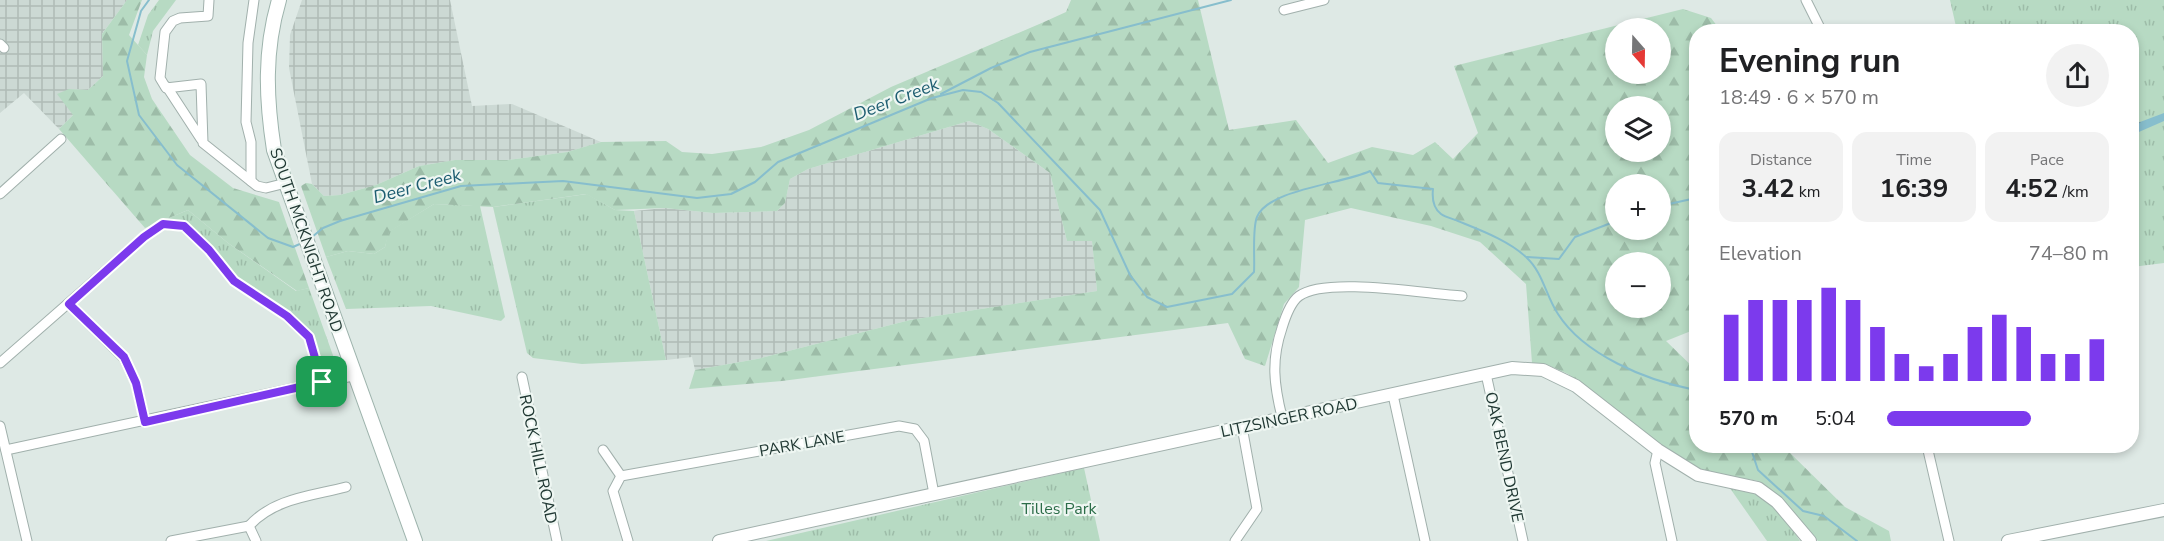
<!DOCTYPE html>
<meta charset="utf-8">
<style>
:root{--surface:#fff;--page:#f2f2f2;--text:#202124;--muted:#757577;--accent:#7c3aed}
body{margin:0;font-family:"Nunito Sans",sans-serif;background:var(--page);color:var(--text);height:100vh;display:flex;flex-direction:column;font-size:22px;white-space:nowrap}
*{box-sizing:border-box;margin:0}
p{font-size:20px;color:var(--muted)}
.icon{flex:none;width:33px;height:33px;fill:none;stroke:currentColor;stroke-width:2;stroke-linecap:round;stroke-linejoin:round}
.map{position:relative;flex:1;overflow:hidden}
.drawer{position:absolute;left:1689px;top:24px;width:450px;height:429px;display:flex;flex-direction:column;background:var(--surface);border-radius:24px;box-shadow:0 3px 9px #0003}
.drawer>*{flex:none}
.needle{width:39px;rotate:160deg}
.controls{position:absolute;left:1605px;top:18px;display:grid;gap:12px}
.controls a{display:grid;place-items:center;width:66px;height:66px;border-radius:50%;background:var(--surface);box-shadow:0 3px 9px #0003;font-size:30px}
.pin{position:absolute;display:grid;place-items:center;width:51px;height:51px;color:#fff;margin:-26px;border-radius:12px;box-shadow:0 3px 9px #0006}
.round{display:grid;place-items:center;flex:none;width:63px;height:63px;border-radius:32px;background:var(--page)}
.headline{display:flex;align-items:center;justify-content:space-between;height:102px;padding:0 30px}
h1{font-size:33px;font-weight:700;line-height:45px}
.metrics{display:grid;grid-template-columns:repeat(3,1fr);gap:9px;height:102px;padding:6px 30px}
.metrics div{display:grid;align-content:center;border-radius:15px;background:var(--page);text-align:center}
.metrics b{font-size:26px;font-weight:700}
.metrics small{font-size:16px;font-weight:400}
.metrics p{font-size:16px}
.chart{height:168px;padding:12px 30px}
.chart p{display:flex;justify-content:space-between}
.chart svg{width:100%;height:108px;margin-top:6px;stroke:var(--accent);stroke-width:6}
ul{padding:0 30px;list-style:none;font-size:20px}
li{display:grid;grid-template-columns:96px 72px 1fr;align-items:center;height:45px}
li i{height:15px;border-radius:8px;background:var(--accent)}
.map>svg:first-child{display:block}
.industrial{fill:url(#industrial-grid)}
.grass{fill:url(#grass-tufts)}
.forest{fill:url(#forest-firs);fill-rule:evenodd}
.water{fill:url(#water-ripples)}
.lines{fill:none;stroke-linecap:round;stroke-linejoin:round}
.stream{stroke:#87becd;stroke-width:2}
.minor-casing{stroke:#a1b0ac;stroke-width:11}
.tertiary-casing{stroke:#a1b0ac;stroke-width:14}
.secondary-casing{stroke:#9eb4ad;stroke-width:16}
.minor{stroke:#fff;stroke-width:9}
.tertiary{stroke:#fff;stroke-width:12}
.secondary{stroke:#fff;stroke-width:14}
.route-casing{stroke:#fff;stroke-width:12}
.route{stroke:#7c3aed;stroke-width:8}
.labels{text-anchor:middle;stroke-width:4.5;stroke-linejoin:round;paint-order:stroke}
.street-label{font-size:16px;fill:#203833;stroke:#eef6f2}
.park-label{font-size:16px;fill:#2c6d49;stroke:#eef6f2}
.water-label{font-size:18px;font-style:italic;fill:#1d5d71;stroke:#eef6f2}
</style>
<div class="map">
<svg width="2164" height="541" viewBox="0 0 2164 541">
<defs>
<pattern id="industrial-grid" width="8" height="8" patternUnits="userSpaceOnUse" patternTransform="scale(1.5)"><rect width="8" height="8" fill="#ccd9d4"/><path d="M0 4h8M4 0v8" fill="none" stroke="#afbbb6"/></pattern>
<pattern id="grass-tufts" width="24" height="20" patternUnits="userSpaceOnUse" patternTransform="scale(1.5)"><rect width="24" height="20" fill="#b7dac3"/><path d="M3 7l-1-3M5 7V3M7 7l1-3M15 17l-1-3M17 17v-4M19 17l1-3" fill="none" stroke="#9dbca8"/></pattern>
<pattern id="forest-firs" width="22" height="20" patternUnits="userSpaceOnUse" patternTransform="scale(1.5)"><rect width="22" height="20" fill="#b7dac3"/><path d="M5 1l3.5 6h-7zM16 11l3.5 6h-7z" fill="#9dbca8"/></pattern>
<pattern id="water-ripples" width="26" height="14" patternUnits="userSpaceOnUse" patternTransform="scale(1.5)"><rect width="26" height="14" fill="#87becd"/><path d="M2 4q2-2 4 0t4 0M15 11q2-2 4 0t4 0" fill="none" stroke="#6e9ba7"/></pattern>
</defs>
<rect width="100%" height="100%" fill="#dee9e5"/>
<g class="industrial">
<path d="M 0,0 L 127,0 L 102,34 L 103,76 L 88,90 L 69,89 L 73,115 L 59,129 L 24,93 L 0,113 Z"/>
<path d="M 302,0 L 450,0 L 472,106 L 512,104 L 601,142 L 567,152 L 508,160 L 455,160 L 419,166 L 376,185 L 340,195 L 324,196 L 312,184 L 289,68 L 290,35 Z"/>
<path d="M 969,121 L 988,129 L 1050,173 L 1067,241 L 1092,240 L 1097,291 L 910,320 L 757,359 L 695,370 L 692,357 L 666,360 L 634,211 L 665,208 L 713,213 L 777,211 L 785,203 L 790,179 L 808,169 Z"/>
</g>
<g class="grass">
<path d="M 159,0 L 176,0 L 153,31 L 147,55 L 138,45 L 148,15 Z"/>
<path d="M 1950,0 L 2164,0 L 2164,263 L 2132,267 L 2132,32 L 1957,31 Z"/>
<path d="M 587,194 L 615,210 L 634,211 L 666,360 L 582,364 L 533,358 L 527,353 L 493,207 Z"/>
<path d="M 434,204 L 480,206 L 505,317 L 501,321 L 431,306 L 346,309 L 326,257 L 348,251 L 374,254 L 385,247 L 388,232 Z"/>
<path d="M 188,210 L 228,243 L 296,291 L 309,288 L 340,375 L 333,376 L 324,371 L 311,337 L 239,282 L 189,227 L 158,223 L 145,228 Z"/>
<path d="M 1084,468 L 1100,541 L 766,541 L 1079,469 Z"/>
<path d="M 1727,484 C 1765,493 1779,510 1800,541 L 1767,541 Z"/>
</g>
<g class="forest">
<path d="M 127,0 L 142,0 L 129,35 L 147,55 L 144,77 L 152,99 L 190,155 L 233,188 L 279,202 L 309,288 L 297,291 L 228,243 L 188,210 L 145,228 L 59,129 L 73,115 L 57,94 L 69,89 L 88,90 L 103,76 L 102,34 Z"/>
<path d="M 1071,0 L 1198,0 L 1229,130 L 1296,120 L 1328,163 L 1372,147 L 1413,155 L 1435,142 L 1453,159 L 1478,133 L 1454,66 L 1683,9 L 1711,18 L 1721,31 L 1696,32 L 1696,329 L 1666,341 L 1696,370 L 1696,446 L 1786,446 L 1788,451 L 1845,507 L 1889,531 L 1891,541 L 1818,541 L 1769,489 L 1758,481 L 1704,471 L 1656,443 L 1568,374 L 1550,366 L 1532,363 L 1526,284 L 1480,242 L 1431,226 L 1351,208 L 1305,220 L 1299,287 L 1284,304 L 1265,366 L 1245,359 L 1228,323 L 782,381 L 689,389 L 695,370 L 757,359 L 910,320 L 1097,291 L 1092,241 L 1067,241 L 1050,173 L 988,129 L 969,121 L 808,169 L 790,179 L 785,203 L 777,211 L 713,213 L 665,208 L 615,210 L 586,194 L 493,207 L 434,204 L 389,232 L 385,247 L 374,254 L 348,251 L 326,257 L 301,186 L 306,183 L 312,184 L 324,196 L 340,195 L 376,185 L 419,166 L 455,160 L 508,160 L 567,152 L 601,142 L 666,141 L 682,152 L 712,154 L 761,147 L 809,130 L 891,87 L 1044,22 L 1066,12 ZM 1616,28 L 1660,28 L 1660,74 L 1616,74 ZM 1616,106 L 1660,106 L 1660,152 L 1616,152 ZM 1616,184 L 1660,184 L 1660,230 L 1616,230 ZM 1616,262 L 1660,262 L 1660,308 L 1616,308 Z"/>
</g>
<path class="water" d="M 2164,113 L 2164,121 L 2132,135 L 2132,125 Z"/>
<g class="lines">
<g class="stream">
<path d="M 149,0 L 141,11 L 127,61 L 139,115 L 177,165 L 268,238 L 293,247 L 302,243"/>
<path d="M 941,94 L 991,68 L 1030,52 L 1231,0"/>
<path d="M 1660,206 L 1696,198"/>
<path d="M 312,237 L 323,228 L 340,221 L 461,186 L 563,181 L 697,198 L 731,194 L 755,182 L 778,162 L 932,98 L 963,90 L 981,92 L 998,103 L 1100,210 L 1130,275 L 1147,297 L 1167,307 L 1232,294 L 1254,272 C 1255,259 1252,229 1257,217 C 1268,189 1343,184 1370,171 L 1378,183 L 1433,189 C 1432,198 1433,208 1441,214 C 1445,217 1453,219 1458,221 C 1480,230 1510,241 1527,258 C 1543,273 1546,296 1558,314 C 1584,355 1646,380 1691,389 L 1696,396"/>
<path d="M 1527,257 L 1559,259 L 1575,237 L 1616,221"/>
<path d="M 1696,406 L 1696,414"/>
<path d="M 1740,446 L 1751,449 L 1758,470 L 1803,511 L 1824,516 L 1857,541"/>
</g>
<defs>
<g id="minor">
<path d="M 209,0 L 208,16 L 180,18 L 173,21 L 165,32 L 160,78 L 166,88 L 201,84 L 203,143 L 257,186 L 266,188 L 286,183"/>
<path d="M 1806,0 L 1822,32"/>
<path d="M 1284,10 L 1324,0"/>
<path d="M 0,44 L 4,48"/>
<path d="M 167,87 L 201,139"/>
<path d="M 251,181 L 251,142 L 246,122 L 248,43 L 254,0"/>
<path d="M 0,194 L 61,139"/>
<path d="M 69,304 L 124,358 L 136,383 L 145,422"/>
<path d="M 0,363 L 144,237 L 163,224 L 184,226 L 209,250 L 234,281 L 287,316 L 309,337 L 322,382 L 353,376"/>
<path d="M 1486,374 L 1523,541"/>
<path d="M 522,377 L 557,541"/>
<path d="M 1393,395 L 1425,541"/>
<path d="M 1282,417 C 1274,385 1271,360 1282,328 C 1285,318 1291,302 1299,296 C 1326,276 1426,294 1462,296"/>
<path d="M 0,426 L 27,541"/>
<path d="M 1927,446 L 1949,541"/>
<path d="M 6,450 L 322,382"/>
<path d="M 603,450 L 621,476"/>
<path d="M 1658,450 L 1655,463 L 1672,541"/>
<path d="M 249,526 C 274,498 312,496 346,487"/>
<path d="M 171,541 L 249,526 L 256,541"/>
<path d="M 628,541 L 613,491 L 621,476 L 899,426 L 915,429 L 924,441 L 934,494"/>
<path d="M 1235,541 L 1257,509 L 1242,427"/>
</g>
<g id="tertiary">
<path d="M 719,541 L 1512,368 L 1543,370 L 1576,386 L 1658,450 L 1698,475 L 1758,488 L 1777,502 L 1810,541"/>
<path d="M 2008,541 L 2164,510"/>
</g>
<path id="secondary" d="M 279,0 C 264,51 266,98 274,150 L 415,541"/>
</defs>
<use href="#minor" class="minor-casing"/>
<use href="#tertiary" class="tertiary-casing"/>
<use href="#secondary" class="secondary-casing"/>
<use href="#minor" class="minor"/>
<use href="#tertiary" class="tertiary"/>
<use href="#secondary" class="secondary"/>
</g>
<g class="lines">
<defs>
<path id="route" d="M 163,224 L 184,226 L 209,250 L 234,281 L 287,316 L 309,337 L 322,382 L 145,422 L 136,383 L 124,357 L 69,304 L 144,237 Z"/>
</defs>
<use href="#route" class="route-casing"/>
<use href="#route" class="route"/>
</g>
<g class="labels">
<g class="street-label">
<text transform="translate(307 240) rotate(71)" y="6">SOUTH MCKNIGHT ROAD</text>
<text transform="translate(1289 417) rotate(-12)" y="6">LITZSINGER ROAD</text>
<text transform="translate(802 443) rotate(-10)" y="6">PARK LANE</text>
<text transform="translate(1505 457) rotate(78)" y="6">OAK BEND DRIVE</text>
<text transform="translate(539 459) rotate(78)" y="6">ROCK HILL ROAD</text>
</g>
<g class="park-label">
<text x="1059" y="514">Tilles Park</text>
</g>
<g class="water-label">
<text transform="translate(896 99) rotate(-21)" y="6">Deer Creek</text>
<text transform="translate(417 186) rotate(-15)" y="6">Deer Creek</text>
</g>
</g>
</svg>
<div class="controls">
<a><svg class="needle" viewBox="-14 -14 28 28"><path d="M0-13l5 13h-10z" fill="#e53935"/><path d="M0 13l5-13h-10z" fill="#757577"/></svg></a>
<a><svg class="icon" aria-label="layers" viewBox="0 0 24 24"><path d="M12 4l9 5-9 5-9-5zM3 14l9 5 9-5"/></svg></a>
<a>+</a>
<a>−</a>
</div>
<div class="pin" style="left:322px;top:382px;background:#1e9e55"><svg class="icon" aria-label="arrive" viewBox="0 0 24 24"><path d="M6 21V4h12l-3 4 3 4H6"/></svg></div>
<section class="drawer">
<div class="headline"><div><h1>Evening run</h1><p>18:49 · 6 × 570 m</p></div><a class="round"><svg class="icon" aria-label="share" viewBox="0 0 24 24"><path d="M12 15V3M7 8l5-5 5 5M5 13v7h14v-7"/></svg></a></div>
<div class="metrics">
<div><p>Distance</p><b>3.42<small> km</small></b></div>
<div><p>Time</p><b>16:39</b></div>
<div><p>Pace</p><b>4:52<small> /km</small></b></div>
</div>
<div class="chart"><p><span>Elevation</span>74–80 m</p>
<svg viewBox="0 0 160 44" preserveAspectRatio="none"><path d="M5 44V17M15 44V11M25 44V11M35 44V11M45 44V6M55 44V11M65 44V22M75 44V33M85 44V38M95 44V33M105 44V22M115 44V17M125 44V22M135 44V33M145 44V33M155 44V27"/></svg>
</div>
<ul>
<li><b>570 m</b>5:04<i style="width:65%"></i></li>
</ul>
</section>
</div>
